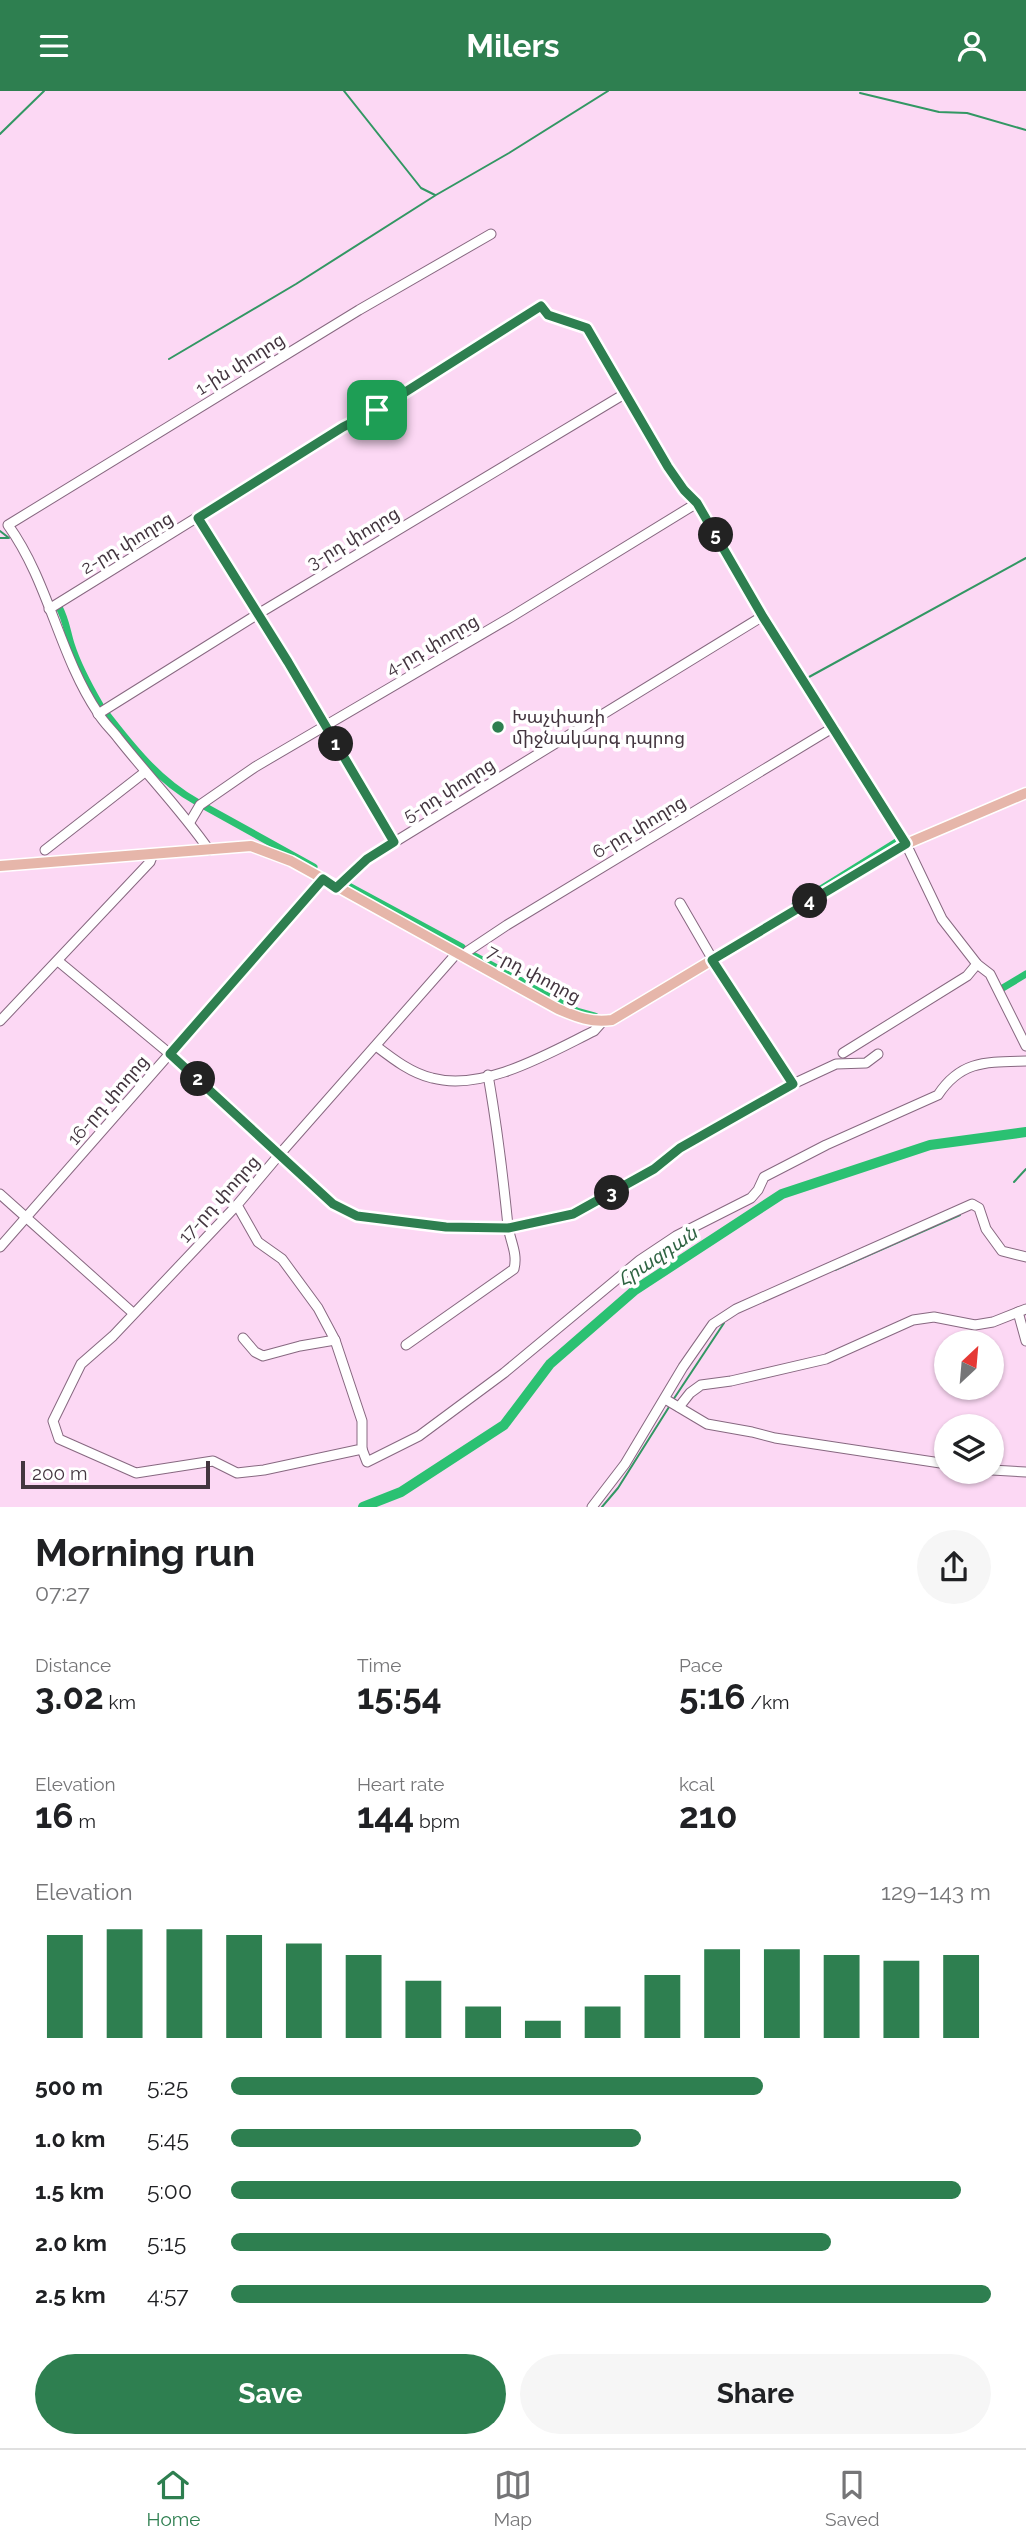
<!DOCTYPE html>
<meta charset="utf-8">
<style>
:root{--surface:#fff;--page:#f6f6f6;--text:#202124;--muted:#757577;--line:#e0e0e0;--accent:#2e7f50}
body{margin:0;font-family:Raleway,"Noto Sans Armenian",sans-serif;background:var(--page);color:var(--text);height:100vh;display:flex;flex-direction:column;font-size:26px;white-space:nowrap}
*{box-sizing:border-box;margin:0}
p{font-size:23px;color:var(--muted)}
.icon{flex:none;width:38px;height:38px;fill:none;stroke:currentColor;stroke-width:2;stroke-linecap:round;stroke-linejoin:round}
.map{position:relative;height:1416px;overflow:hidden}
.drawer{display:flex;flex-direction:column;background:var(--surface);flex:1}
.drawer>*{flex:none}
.needle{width:46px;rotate:26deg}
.buttons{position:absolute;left:934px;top:1239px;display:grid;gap:14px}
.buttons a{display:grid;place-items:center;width:70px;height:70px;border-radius:50%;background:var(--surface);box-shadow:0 2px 5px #0004;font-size:35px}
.scale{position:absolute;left:21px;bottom:18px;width:189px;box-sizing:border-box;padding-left:7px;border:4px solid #43353f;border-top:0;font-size:19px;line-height:24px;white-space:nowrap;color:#43353f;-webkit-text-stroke:5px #fff;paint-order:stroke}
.pin{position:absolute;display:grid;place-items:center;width:60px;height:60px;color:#fff;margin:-30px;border-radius:14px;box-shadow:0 4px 10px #0006}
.km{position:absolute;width:35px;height:35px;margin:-18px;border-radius:50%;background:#222;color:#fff;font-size:19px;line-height:35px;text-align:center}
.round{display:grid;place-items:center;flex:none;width:74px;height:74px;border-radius:37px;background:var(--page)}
.head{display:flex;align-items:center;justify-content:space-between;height:119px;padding:0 35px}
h1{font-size:38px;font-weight:700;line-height:52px}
.metrics{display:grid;grid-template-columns:repeat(3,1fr);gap:10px;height:119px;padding:7px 35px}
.metrics div{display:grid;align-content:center}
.metrics b{font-size:35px;font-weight:700}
.metrics small{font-size:19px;font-weight:400}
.metrics p{font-size:19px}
.chart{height:196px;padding:14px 35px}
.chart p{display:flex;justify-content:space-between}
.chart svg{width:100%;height:126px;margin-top:7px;stroke:var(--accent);stroke-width:6}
.action{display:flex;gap:14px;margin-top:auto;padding:14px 35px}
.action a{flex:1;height:80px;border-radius:42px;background:var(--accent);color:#fff;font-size:28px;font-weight:700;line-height:80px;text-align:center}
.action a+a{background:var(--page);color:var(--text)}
ul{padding:0 35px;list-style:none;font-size:23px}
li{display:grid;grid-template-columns:112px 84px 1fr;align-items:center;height:52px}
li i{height:18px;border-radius:9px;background:var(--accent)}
header{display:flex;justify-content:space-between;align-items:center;height:91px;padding:0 35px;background:var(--accent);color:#fff;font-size:32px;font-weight:700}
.tab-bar{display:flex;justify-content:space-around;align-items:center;height:98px;border-top:2px solid var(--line);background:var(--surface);font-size:19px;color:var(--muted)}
.tab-bar a{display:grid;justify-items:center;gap:4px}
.tab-bar .selected{color:var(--accent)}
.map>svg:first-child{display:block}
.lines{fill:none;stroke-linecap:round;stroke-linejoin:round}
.stream{stroke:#329763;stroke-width:2}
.canal{stroke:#2bc172;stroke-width:7}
.river{stroke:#2bc172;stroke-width:10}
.minor-casing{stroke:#876880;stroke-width:11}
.major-casing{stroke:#fff;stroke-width:13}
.minor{stroke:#fff;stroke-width:9}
.major{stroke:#e6b6aa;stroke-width:10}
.route-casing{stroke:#fff;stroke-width:14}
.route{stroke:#2e7f50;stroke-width:9}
.poi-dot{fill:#2e7f50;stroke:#fff;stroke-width:2.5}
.labels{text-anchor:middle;stroke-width:7;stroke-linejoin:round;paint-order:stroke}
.street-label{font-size:18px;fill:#43353f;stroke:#fff}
.poi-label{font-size:18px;fill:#43353f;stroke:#fff;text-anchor:start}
.water-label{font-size:19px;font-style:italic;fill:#2f6443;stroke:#fff}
</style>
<header><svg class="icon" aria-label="menu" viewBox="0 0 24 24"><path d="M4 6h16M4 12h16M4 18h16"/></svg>Milers<svg class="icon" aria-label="person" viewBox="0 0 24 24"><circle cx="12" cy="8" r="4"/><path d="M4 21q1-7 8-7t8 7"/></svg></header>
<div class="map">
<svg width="1026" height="1416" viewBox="0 0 1026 1416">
<rect width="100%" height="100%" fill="#fcd8f4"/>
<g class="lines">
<g class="stream">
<path d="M 344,0 L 421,97 L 435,104"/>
<path d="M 860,2 L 939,21 L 967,22 L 1026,39"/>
<path d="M 0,43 L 44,0"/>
<path d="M 169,268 L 296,193 L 436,104 L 509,62 L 608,0"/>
<path d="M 0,440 L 9,447"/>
<path d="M 0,447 L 8,447"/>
<path d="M 809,586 L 1026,467"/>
<path d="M 1014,1091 L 1026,1078"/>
<path d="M 835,1179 L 960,1124"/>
<path d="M 673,1309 L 724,1232"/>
<path d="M 602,1416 L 618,1397 L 669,1316"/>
</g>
<g class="canal">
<path d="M 59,516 C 66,529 67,540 71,553 C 78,575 89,595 100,614"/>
<path d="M 105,621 C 132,656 159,690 197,711"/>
<path d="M 204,715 L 314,776"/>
<path d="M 349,795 L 462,856"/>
<path d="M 795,814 L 898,750"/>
<path d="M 473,864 L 577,920 L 595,925"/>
<path d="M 1001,898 L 1026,883"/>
</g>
<path class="river" d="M 363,1416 L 401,1401 L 504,1334 L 550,1273 L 635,1199 L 782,1103 L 930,1054 L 1026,1041"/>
<defs>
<g id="minor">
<path d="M 198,427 L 288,571 L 395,751"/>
<path d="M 49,518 L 343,336 L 377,319 L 541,215 L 548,224 L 587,237 L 668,376 L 684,399 L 697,412 L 763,525 L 906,753 L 942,828 L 977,873 L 990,883 L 1026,955"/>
<path d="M 98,623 L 258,523 L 626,302"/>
<path d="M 190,731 L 200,714 L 255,676 L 511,526 L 697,412"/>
<path d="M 45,759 L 145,681"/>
<path d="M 209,759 C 182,720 148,685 118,647 C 112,639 103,631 98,622 C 59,564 49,491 8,434 L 359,219 L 491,143"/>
<path d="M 336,797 L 367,768 L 763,525"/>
<path d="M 680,812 L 713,869 L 793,993"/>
<path d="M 463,866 L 468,860 L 507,834 L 834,636"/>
<path d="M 58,870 L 170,963 L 333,1113 L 357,1125 L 446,1136 L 508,1137 L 573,1123 L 654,1078 L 680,1057 L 793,993 L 836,973 L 866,972 L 878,963"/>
<path d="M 0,930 L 150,771 L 153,763"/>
<path d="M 376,955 C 393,968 411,982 432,987 C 484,1001 549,962 594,940 L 602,931"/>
<path d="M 843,962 L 967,885 L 977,873"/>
<path d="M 0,1103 L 133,1222"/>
<path d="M 237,1114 L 258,1151 L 282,1168 L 318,1217 L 335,1249 L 362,1330 L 362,1358 L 264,1379 L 237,1382 L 213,1370 L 136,1382 L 59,1348 L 53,1330 L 81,1273 L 113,1245 L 237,1114 L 279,1064 L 457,862"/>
<path d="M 0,1156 L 323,788"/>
<path d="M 1018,1221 L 1026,1250"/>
<path d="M 243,1247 L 255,1261 L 263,1265 L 300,1255 L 335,1249"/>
<path d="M 406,1254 L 514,1178 C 518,1162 510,1150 508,1135 C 503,1085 497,1035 488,984"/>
<path d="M 665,1308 L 707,1333 L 752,1341 L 775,1347 L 947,1373"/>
<path d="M 679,1316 L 690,1302 L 701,1294 L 731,1290 L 826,1268 L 913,1229 L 934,1226 L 975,1234 L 993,1231 L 1026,1218"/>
<path d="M 362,1358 L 367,1371 L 419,1345 L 504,1282 L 640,1169 L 676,1145 L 751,1107 L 758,1099 L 764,1086 L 826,1054 L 938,1004 C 961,969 987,971 1026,970"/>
<path d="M 992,1379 L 1026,1381"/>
<path d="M 592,1416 L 625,1373 L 683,1276 L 713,1233 L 736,1218 L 972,1113 L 979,1117 L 986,1138 L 1002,1160 L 1026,1166"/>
</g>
<path id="major" d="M 0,775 L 251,755 L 291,770 L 558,918 C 577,926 591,932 612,929 L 906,753 L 1026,702"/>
</defs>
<use href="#minor" class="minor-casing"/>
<use href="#major" class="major-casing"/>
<use href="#minor" class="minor"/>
<use href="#major" class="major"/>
</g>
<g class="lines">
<defs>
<path id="route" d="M 541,215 L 548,224 L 587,237 L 668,376 L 684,399 L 697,412 L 763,526 L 906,753 L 712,869 L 793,993 L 680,1057 L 654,1078 L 573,1123 L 508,1137 L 446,1136 L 357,1125 L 333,1113 L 170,963 L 323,788 L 336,797 L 367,768 L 394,751 L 288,571 L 198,427 L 343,336 L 377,319 Z"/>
</defs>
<use href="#route" class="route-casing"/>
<use href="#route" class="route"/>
</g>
<circle class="poi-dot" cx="498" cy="636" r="7"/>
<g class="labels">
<g class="street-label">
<text transform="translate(240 273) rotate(-32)" y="6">1-ին փողոց</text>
<text transform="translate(353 447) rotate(-31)" y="6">3-րդ փողոց</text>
<text transform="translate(127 452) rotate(-31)" y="6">2-րդ փողոց</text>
<text transform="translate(432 554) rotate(-30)" y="6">4-րդ փողոց</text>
<text transform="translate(449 699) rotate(-32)" y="6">5-րդ փողոց</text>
<text transform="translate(639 736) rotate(-31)" y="6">6-րդ փողոց</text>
<text transform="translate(534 883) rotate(28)" y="6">7-րդ փողոց</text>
<text transform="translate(108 1009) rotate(-49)" y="6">16-րդ փողոց</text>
<text transform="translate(219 1108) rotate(-48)" y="6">17-րդ փողոց</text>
</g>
<g class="poi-label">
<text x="512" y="632">Խաչփառի<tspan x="512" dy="21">միջնակարգ դպրոց</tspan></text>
</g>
<g class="water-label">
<text transform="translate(657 1165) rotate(-34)" y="7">Հրազդան</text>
</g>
</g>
</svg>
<div class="buttons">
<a><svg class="needle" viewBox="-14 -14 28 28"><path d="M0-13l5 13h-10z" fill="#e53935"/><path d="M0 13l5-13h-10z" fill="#757577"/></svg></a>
<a><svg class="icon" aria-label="layers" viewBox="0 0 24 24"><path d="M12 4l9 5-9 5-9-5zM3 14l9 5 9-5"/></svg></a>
</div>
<div class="scale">200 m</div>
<div class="pin" style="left:377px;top:319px;background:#1e9e55"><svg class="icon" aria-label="arrive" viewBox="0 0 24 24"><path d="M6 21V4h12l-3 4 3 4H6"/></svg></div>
<b class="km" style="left:336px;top:653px">1</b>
<b class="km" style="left:198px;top:988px">2</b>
<b class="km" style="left:612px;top:1102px">3</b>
<b class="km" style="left:810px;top:810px">4</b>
<b class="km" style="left:716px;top:444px">5</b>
</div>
<section class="drawer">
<div class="head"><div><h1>Morning run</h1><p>07:27</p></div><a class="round"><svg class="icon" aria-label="share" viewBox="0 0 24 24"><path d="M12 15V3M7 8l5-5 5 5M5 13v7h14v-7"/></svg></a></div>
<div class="metrics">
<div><p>Distance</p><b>3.02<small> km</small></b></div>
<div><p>Time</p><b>15:54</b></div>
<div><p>Pace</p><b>5:16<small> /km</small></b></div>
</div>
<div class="metrics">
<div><p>Elevation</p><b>16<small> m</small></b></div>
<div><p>Heart rate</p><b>144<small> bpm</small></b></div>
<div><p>kcal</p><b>210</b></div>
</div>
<div class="chart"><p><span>Elevation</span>129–143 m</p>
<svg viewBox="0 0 160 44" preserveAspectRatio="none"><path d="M5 44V8M15 44V6M25 44V6M35 44V8M45 44V11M55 44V15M65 44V24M75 44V33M85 44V38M95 44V33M105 44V22M115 44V13M125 44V13M135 44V15M145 44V17M155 44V15"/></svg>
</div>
<ul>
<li><b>500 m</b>5:25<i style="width:70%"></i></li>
<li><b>1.0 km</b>5:45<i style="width:54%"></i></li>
<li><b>1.5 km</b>5:00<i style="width:96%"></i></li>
<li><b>2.0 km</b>5:15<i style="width:79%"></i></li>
<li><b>2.5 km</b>4:57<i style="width:100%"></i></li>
</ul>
<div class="action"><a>Save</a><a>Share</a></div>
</section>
<nav class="tab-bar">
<a class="selected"><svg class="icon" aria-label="home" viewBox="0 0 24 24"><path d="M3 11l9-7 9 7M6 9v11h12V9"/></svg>Home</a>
<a><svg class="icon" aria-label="map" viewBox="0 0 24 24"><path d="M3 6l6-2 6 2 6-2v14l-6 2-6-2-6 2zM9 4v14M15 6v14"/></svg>Map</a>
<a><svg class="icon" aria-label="saved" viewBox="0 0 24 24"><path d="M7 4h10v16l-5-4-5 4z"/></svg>Saved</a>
</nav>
